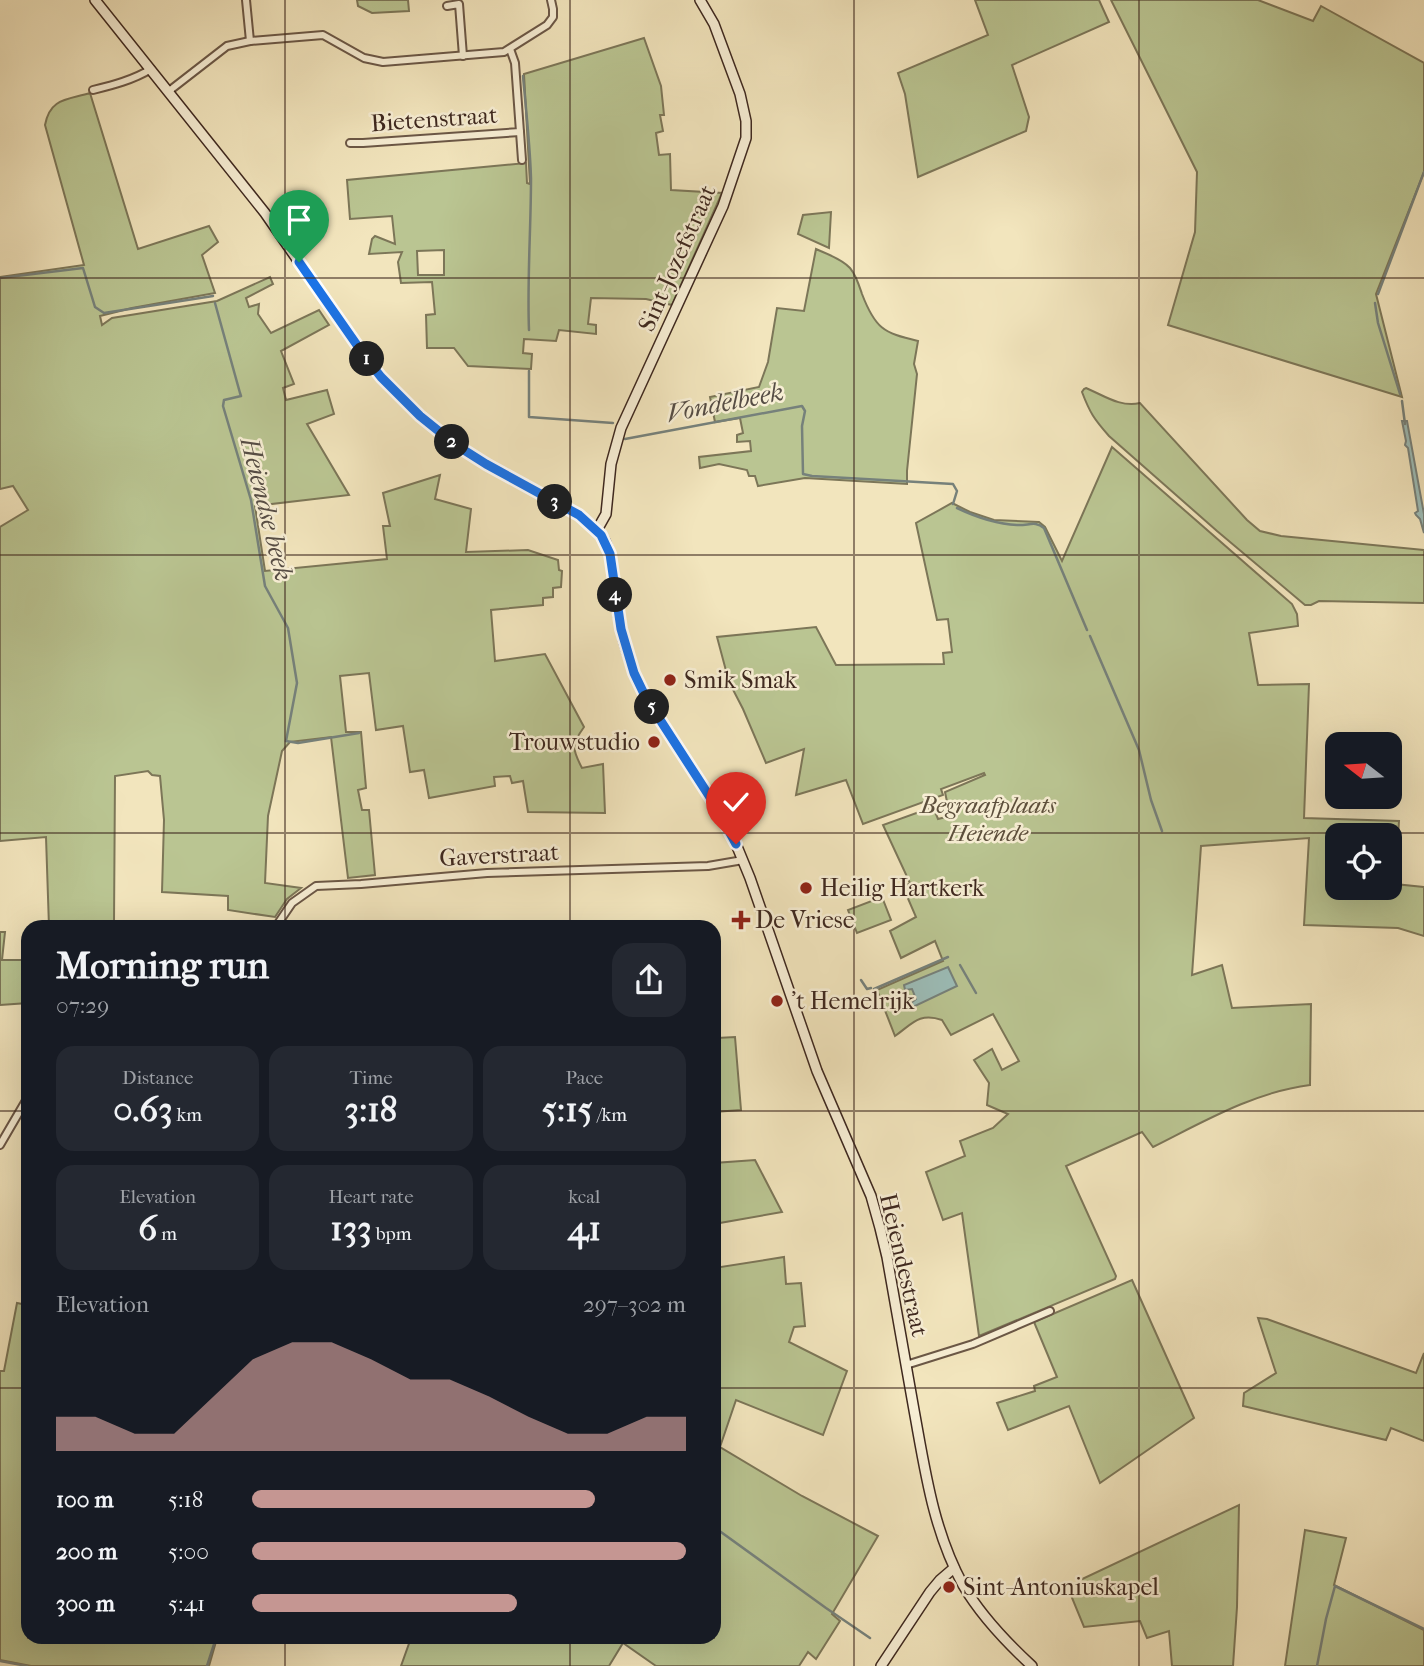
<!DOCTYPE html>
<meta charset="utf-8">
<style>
:root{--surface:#171b24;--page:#242831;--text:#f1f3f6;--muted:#9ea1a6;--accent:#c59692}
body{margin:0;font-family:"IM FELL French Canon",serif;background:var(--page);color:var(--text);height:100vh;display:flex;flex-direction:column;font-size:26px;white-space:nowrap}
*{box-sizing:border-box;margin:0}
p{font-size:23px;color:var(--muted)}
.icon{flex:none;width:38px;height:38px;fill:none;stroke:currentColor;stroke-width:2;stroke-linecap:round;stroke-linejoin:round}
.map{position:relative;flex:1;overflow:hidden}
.panel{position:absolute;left:21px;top:920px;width:700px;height:724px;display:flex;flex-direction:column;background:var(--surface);border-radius:21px;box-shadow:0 7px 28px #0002}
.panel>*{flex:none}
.needle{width:46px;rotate:287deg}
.buttons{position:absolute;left:1325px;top:732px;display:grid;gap:14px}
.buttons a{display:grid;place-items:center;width:77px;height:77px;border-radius:14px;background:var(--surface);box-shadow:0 7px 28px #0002;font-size:35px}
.pin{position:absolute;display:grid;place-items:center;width:60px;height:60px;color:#fff;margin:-72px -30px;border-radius:50% 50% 50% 0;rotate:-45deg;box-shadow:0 0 7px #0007}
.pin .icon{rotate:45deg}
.km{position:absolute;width:35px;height:35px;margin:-18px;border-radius:50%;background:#222;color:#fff;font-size:19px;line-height:35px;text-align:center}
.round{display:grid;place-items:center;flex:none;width:74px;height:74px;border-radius:21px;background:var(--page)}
.headline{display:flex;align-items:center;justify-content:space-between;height:119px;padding:0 35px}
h1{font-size:38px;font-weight:800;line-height:52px}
.figures{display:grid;grid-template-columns:repeat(3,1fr);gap:10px;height:119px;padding:7px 35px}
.figures div{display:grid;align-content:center;border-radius:18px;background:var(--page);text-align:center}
.figures b{font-size:35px;font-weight:800}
.figures small{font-size:19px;font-weight:400}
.figures p{font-size:19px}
.chart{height:196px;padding:14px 35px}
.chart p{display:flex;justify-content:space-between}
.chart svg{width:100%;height:126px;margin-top:7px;fill:var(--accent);opacity:.7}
ul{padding:0 35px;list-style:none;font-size:23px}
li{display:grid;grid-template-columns:112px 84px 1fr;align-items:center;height:52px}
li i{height:18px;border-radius:9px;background:var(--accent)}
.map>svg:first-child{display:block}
.green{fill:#bac592;stroke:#7c7658;stroke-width:2;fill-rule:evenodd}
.water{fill:#9cbdb8;stroke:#76817b;stroke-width:2}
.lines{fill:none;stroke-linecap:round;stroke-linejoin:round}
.stream{stroke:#76817b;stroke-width:2.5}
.street-casing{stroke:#6b5746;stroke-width:10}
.secondary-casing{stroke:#3e281f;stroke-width:12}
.street{stroke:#f7eed4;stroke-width:6}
.secondary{stroke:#f7eed4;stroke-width:9}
.route-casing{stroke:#fff;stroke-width:14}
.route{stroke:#1a73e8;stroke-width:9}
.grid{fill:none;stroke:#3e281f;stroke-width:2;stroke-opacity:0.55}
.poi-dot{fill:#8f2418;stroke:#f7eed4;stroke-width:2.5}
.labels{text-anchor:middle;stroke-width:5;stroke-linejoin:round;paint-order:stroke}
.street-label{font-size:24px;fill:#3e281f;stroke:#f7eed4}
.poi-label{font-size:24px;fill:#3e281f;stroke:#f7eed4;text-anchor:start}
.park-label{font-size:24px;font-style:italic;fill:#5d4f3c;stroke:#f7eed4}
.water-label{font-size:26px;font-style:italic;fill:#564d45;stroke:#f7eed4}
</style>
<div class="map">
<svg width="1424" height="1666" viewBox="0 0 1424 1666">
<rect width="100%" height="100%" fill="#f2e5bd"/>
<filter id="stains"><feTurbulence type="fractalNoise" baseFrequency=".00286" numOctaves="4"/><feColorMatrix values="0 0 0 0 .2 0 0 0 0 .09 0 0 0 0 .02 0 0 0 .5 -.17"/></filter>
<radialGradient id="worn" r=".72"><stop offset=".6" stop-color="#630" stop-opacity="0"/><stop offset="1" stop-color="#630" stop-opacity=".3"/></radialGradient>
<g class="green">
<path d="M 357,0 L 408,0 L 409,11 L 372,13 L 358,6 Z"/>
<path d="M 975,0 L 1099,0 L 1109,22 L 1012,65 L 1029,117 L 1026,131 L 918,177 L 905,94 L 898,73 L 988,35 Z"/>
<path d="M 1111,0 L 1258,0 L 1313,21 L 1321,6 L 1424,63 L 1424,172 L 1376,294 L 1402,397 L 1168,325 L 1195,232 L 1197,172 Z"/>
<path d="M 644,38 L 661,86 L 664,115 L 660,115 L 663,131 L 656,133 L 659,155 L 670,154 L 671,190 L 722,193 L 672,305 L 646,299 L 591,298 L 588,324 L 596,325 L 596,334 L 559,330 L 556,341 L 524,339 L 523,353 L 532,354 L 531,369 L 468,366 L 454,348 L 427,348 L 426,315 L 435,314 L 432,282 L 401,283 L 398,262 L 402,252 L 369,254 L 372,239 L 375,236 L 395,244 L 392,216 L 350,219 L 347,180 L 526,163 L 527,183 L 530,184 L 524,74 ZM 444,250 L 444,275 L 418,275 L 417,251 Z"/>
<path d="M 90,93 L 138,249 L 209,226 L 218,242 L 202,255 L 215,293 L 132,308 L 100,316 L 102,325 L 112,318 L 217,301 L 270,277 L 273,284 L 246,298 L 249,307 L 259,304 L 258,314 L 271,333 L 319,310 L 329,325 L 281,351 L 294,384 L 283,388 L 286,400 L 327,390 L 334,414 L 307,424 L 349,495 L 255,506 L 265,571 L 387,559 L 383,526 L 390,526 L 383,493 L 440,475 L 435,499 L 471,509 L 466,552 L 528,550 L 558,560 L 559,570 L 562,571 L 561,587 L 553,588 L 553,597 L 543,598 L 543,605 L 491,610 L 495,661 L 545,654 L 584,727 C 571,745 572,749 582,768 L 603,764 L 605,813 L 528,812 L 523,781 L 512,783 L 510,776 L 494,777 L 495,786 L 429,798 L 424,770 L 410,772 L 403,726 L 376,730 L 369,673 L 340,676 L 346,732 L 361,732 L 366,788 L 358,790 L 362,810 L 369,810 L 375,875 L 348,878 L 331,737 L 290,742 L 282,751 L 268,816 L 265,883 L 301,888 L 287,899 L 275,917 L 228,910 L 228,896 L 162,892 L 164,820 L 160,776 L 152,775 L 148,771 L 115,776 L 114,924 L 49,927 L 46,837 L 0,841 L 0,527 L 28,510 L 13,486 L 0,489 L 0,277 L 84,265 L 45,125 C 50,98 67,100 90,93 Z"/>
<path d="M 831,212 L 829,248 L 798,234 L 803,215 Z"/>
<path d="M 816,249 C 827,254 842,259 850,268 C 856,275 859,285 862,294 C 875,328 883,333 918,341 L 914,364 L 917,374 L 907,471 L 907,484 L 805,478 L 758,486 L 755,476 L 749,476 L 747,470 L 719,464 L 700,468 L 699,457 L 751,451 L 750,441 L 737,442 L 737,435 L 743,433 L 740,418 L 715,422 L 710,397 L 759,387 L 768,362 L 777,308 L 804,311 Z"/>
<path d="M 1086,388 C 1103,395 1121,408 1140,403 L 1247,520 L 1260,531 L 1281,536 L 1424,550 L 1424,603 L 1319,601 L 1311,605 L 1305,605 L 1217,531 L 1109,436 C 1094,419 1090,413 1082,392 L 1084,389 Z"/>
<path d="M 1112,447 L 1292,604 L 1297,614 L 1298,626 L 1249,633 L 1258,685 L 1309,684 L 1304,818 L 1399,821 L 1395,884 L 1424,887 L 1424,936 L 1398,928 L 1304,925 L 1309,838 L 1201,846 L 1192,975 L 1222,965 L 1232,1008 L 1311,1004 L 1310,1085 C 1254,1092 1203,1122 1153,1147 L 1142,1132 L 1066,1166 L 1116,1276 L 1115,1279 L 979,1336 L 962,1213 L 943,1220 L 926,1172 L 965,1156 L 960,1141 L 993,1128 L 1008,1114 L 987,1105 L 989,1083 L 974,1060 L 992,1049 L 1002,1070 L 1019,1061 L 993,1014 L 951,1035 L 942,1020 C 919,1012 912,1024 895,1036 L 877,990 L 943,961 L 935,941 L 901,958 L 890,931 L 916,917 L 903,887 L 910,883 L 883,825 L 933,807 L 938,819 L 950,816 L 945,792 L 985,775 L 984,773 L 941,789 L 943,795 L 863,824 L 846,780 L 796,795 L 804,749 L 766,763 L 743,709 L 729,682 L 717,637 L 816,627 L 836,665 L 944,664 L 943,653 L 952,652 L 948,619 L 937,620 L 916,523 L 952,503 L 970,512 L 994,520 L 1039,522 L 1045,527 L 1062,561 ZM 1337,835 L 1390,835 L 1390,887 L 1337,887 Z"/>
<path d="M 882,897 L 891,920 L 857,933 L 848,910 Z"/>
<path d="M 0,932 L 5,932 L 2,960 L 28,960 L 28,1003 L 0,1005 Z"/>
<path d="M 714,997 L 717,1038 L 735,1037 L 741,1110 L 714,1112 Z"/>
<path d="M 755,1160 L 782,1212 L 714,1224 L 714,1163 Z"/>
<path d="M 784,1257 L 786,1284 L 801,1283 L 805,1326 L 794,1327 L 789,1342 L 847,1371 L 823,1435 L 736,1400 L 720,1447 L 802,1496 L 878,1536 L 832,1614 L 840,1621 L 816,1659 L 808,1652 L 799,1666 L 656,1666 L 623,1643 L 609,1666 L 401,1666 L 411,1638 L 714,1638 L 714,1268 Z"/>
<path d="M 1132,1280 L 1194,1418 L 1100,1483 L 1069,1406 L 1008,1430 L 997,1403 L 1035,1391 L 1034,1386 L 1057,1377 L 1034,1322 Z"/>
<path d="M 28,1301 L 28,1638 L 217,1638 L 209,1666 L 31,1666 L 0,1660 L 0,1371 L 4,1371 L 17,1303 L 27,1305 Z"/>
<path d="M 1258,1318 L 1267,1319 L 1416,1373 L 1424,1353 L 1424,1441 L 1391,1428 L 1386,1440 L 1243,1406 L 1244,1393 L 1276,1373 Z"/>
<path d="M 1239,1505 L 1237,1607 L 1233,1666 L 1172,1666 L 1169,1631 L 1147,1638 L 1140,1621 L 1084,1627 L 1070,1593 L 1081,1587 L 1078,1581 Z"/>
<path d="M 1305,1530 L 1346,1538 L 1334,1585 L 1424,1630 L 1424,1666 L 1285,1666 Z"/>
</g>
<g class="water">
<path d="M 1402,421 L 1407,421 L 1424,514 L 1424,533 L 1420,519 L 1416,515 L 1415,513 L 1418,511 L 1408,448 L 1405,445 L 1406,441 Z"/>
<path d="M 948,967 L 957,986 L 913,1007 L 911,1003 L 916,999 L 912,989 L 905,990 L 904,985 Z"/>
</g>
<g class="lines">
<g class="stream">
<path d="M 523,76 C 526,110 530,144 531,178 C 531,229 527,280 529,330"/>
<path d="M 0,278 L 83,268 L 95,307 L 104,313 L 213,296"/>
<path d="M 1378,294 L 1424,172"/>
<path d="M 215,303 L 240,393 L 241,396 L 224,400 L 223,406 L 251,500 L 265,586 L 288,628 L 297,683 L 286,741 L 298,743 L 359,733"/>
<path d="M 1375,303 L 1378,323 L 1400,394"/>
<path d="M 529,371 L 529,417 L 613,423"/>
<path d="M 1402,401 L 1405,424"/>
<path d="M 625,439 L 802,406 L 805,411 L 802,426 L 803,474 L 812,476 L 953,484 L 957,491 L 953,504"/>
<path d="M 957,508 C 976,517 996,524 1017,525 C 1028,526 1035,520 1044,528 L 1087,630"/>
<path d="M 1090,636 L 1139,750 L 1151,800 L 1162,831"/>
<path d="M 960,965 L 976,993"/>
<path d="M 861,980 L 867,989 L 871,988"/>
<path d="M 874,989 L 948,957"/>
<path d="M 714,1527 L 826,1608 L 870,1638"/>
<path d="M 0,1661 L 27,1666"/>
<path d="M 207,1666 L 216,1638"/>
<path d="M 1317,1666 L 1326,1619 L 1335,1586 L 1424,1629"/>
</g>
<defs>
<g id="street">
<path d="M 246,0 L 250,41"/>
<path d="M 447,6 L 459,4 L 463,56"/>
<path d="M 93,90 C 113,85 133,80 151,69"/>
<path d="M 169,91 L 227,46 L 250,41 L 323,35 L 364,58 L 383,62 L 504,52 L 547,25 L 553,17 L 553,9 L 551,0"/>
<path d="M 520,132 L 522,160"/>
<path d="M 350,143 L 363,143 L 520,132 L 515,63 L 510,49"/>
<path d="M 275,928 L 292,903 L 316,886 L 361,884 L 487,873 L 708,866 L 743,860"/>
<path d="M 0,1145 L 28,1097"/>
<path d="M 906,1365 L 973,1344 L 1050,1311"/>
</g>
<g id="secondary">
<path d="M 95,0 L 265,213 L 351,337 L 381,377 L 420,416 L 456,445 L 486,464 L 579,515 L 597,530 L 605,541 L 610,554 L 618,613 L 624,642 L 634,673 L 646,698 L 715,805 L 736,844 L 750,878 L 817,1071 L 871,1196 L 880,1228 L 887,1257 C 896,1308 905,1359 914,1410 C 925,1470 933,1530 963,1585 C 981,1616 1006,1642 1032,1666"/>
<path d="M 597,530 L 606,514 L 611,464 L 621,428 L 723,206 L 746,138 L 746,121 L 740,94 L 714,24 L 700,0"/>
<path d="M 881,1666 L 930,1592 L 940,1580 L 954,1568"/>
</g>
</defs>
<use href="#street" class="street-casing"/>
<use href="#secondary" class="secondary-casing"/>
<use href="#street" class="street"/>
<use href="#secondary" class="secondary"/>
</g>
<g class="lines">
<defs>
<path id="route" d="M 299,262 L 366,358 L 381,377 L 420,416 L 456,445 L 486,464 L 579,515 L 601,535 L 610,554 L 621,629 L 634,673 L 646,698 L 715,805 L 736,844"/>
</defs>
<use href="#route" class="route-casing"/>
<use href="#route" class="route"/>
</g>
<path class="grid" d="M 285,0 L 285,928M 570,0 L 570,928M 854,0 L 854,1666M 1139,0 L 1139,1666M 0,278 L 1424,278M 0,555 L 1424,555M 0,833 L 1424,833M 0,1111 L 28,1111M 714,1111 L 1424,1111M 0,1388 L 28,1388M 714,1388 L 1424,1388M 285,1638 L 285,1666M 570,1638 L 570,1666"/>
<g class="poi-dot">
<circle cx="670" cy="680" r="7"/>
<circle cx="654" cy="742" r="7"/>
<circle cx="806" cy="888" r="7"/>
<path d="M737.5 909.5h7v7h7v7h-7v7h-7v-7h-7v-7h7z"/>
<circle cx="777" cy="1001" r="7"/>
<circle cx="949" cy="1587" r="7"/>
</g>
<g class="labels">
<g class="street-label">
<text transform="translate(434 119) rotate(-4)" y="8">Bietenstraat</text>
<text transform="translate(677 258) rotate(-66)" y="8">Sint-Jozefstraat</text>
<text transform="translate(499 855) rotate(-3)" y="8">Gaverstraat</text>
<text transform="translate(904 1265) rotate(77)" y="8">Heiendestraat</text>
</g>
<g class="poi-label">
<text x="684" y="688">Smik Smak</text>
<text x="640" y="750" text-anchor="end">Trouwstudio</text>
<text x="820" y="896">Heilig Hartkerk</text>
<text x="755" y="928">De Vriese</text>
<text x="791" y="1009">'t Hemelrijk</text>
<text x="963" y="1595">Sint-Antoniuskapel</text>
</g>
<g class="park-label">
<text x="988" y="813">Begraafplaats<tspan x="988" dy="28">Heiende</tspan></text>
</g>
<g class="water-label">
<text transform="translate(725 402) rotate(-11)" y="9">Vondelbeek</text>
<text transform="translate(267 509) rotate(76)" y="9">Heiendse beek</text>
</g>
</g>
<rect width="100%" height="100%" filter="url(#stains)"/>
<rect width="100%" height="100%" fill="url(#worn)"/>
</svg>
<div class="buttons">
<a><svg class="needle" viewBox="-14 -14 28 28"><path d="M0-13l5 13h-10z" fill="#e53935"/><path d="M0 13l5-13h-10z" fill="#9ea1a6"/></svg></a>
<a><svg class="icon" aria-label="locate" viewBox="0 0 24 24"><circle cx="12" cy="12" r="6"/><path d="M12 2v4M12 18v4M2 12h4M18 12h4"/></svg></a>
</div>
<div class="pin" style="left:299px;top:262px;background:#1e9e55"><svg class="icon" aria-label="arrive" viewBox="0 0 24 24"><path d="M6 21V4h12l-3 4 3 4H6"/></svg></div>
<div class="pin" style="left:736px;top:844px;background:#d93025"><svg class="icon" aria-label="check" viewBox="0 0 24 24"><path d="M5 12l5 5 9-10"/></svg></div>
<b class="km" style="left:367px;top:359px">1</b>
<b class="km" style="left:452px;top:442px">2</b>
<b class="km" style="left:555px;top:502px">3</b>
<b class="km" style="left:615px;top:595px">4</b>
<b class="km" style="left:652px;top:707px">5</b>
<section class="panel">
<div class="headline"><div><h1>Morning run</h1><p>07:29</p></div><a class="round"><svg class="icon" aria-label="share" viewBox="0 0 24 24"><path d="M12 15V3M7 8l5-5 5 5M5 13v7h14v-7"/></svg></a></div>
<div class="figures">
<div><p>Distance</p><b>0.63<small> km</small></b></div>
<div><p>Time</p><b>3:18</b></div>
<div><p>Pace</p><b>5:15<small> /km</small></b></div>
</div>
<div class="figures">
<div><p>Elevation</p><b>6<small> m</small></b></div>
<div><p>Heart rate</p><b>133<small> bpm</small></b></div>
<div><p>kcal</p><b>41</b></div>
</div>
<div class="chart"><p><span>Elevation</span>297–302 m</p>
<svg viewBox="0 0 160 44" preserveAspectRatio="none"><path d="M0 44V32L10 32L20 38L30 38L40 25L50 12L60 6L70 6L80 12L90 19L100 19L110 25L120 32L130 38L140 38L150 32L160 32V44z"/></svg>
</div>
<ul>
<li><b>100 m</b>5:18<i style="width:79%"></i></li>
<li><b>200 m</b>5:00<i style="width:100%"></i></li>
<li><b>300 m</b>5:41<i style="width:61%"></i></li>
</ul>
</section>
</div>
